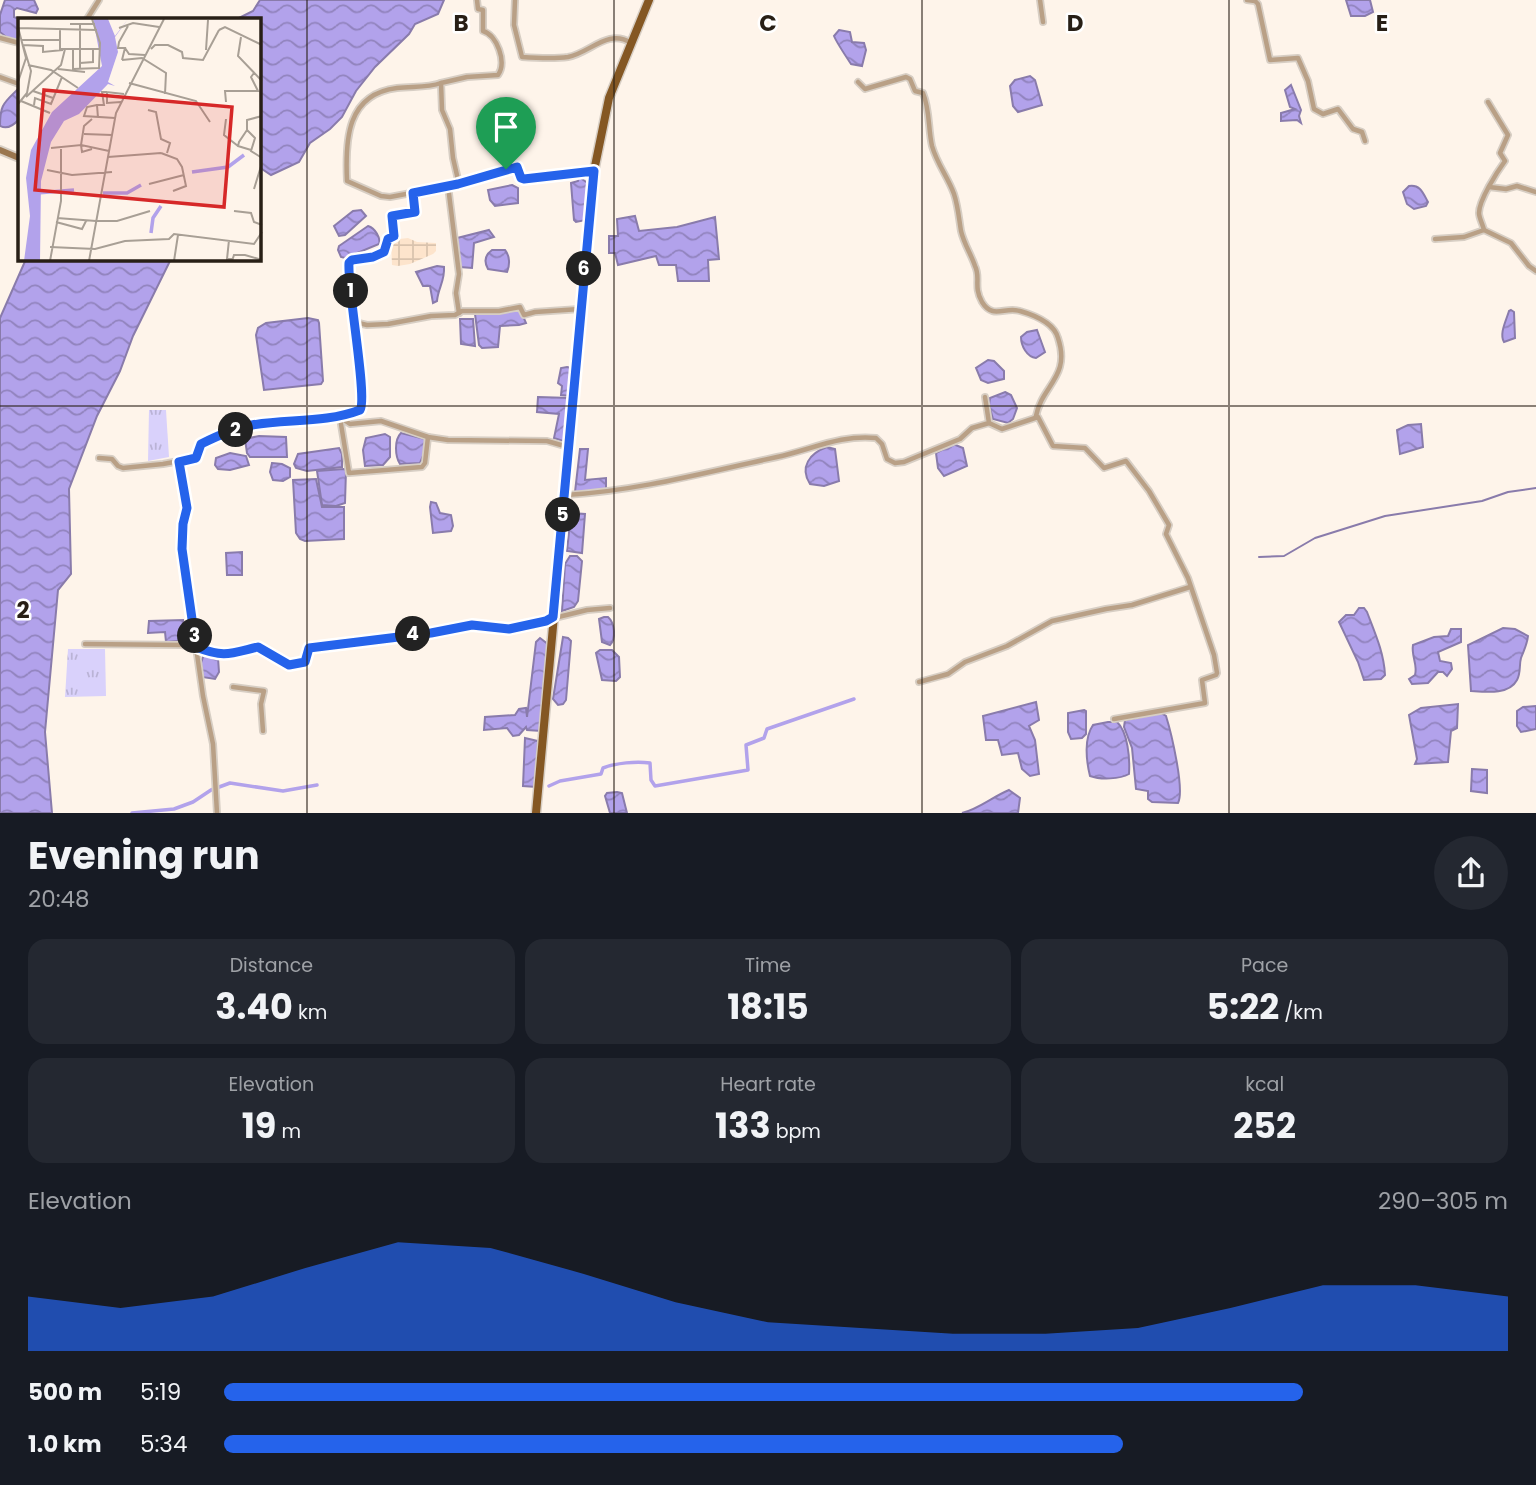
<!DOCTYPE html>
<meta charset="utf-8">
<style>
:root{--surface:#171b24;--page:#242831;--text:#f1f3f6;--muted:#9ea1a6;--accent:#2563eb}
body{margin:0;font-family:Poppins,sans-serif;background:var(--page);color:var(--text);height:100vh;display:flex;flex-direction:column;font-size:26px;white-space:nowrap}
*{box-sizing:border-box;margin:0}
p{font-size:23px;color:var(--muted)}
.icon{flex:none;width:38px;height:38px;fill:none;stroke:currentColor;stroke-width:2;stroke-linecap:round;stroke-linejoin:round}
.map{position:relative;height:813px;overflow:hidden}
.panel{display:flex;flex-direction:column;background:var(--surface);flex:1}
.panel>*{flex:none}
.pin{position:absolute;display:grid;place-items:center;width:60px;height:60px;color:#fff;margin:-72px -30px;border-radius:50% 50% 50% 0;rotate:-45deg;box-shadow:0 0 7px #0007}
.pin .icon{rotate:45deg}
.km{position:absolute;width:35px;height:35px;margin:-18px;border-radius:50%;background:#222;color:#fff;font-size:19px;line-height:35px;text-align:center}
.round{display:grid;place-items:center;flex:none;width:74px;height:74px;border-radius:37px;background:var(--page)}
.head{display:flex;align-items:center;justify-content:space-between;height:119px;padding:0 28px}
h1{font-size:38px;font-weight:700;line-height:52px}
.metrics{display:grid;grid-template-columns:repeat(3,1fr);gap:10px;height:119px;padding:7px 28px}
.metrics div{display:grid;align-content:center;border-radius:18px;background:var(--page);text-align:center}
.metrics b{font-size:35px;font-weight:700}
.metrics small{font-size:19px;font-weight:400}
.metrics p{font-size:19px}
.chart{height:196px;padding:14px 28px}
.chart p{display:flex;justify-content:space-between}
.chart svg{width:100%;height:126px;margin-top:7px;fill:var(--accent);opacity:.7}
ul{padding:0 28px;list-style:none;font-size:23px}
li{display:grid;grid-template-columns:112px 84px 1fr;align-items:center;height:52px}
li i{height:18px;border-radius:9px;background:var(--accent)}
.map>svg:first-child{display:block}
.industrial{fill:url(#industrial-grid)}
.park{fill:url(#park-tufts)}
.water{fill:url(#water-waves);stroke:#897bab;stroke-width:2}
.lines{fill:none;stroke-linecap:round;stroke-linejoin:round}
.stream{stroke:#897bab;stroke-width:2}
.canal{stroke:#b2a2eb;stroke-width:3.5}
.street-casing{stroke:#d7cec4;stroke-width:8}
.secondary-casing{stroke:#d7cec4;stroke-width:10}
.primary-casing{stroke:#d7cec4;stroke-width:11}
.street{stroke:#b9a086;stroke-width:4.5}
.secondary{stroke:#9a764f;stroke-width:6}
.primary{stroke:#845723;stroke-width:8}
.route-casing{stroke:#fff;stroke-width:14}
.route{stroke:#2563eb;stroke-width:9}
.grid{fill:none;stroke:#281f16;stroke-width:2;stroke-opacity:0.55}
.inset-river{fill:none;stroke:#b2a2eb;stroke-width:3.5}
.inset-road{fill:none;stroke:#a89f95;stroke-width:2}
.view{fill:#d62828;fill-opacity:0.15;stroke:#d62828;stroke-width:3.5}
.inset-edge{fill:none;stroke:#281f16;stroke-width:3.5}
.grid-label{font-size:23px;text-anchor:middle;font-weight:bold;fill:#281f16;stroke:#fff;stroke-width:5;stroke-linejoin:round;paint-order:stroke}
</style>
<div class="map">
<svg width="1536" height="813" viewBox="0 0 1536 813">
<defs>
<pattern id="industrial-grid" width="8" height="8" patternUnits="userSpaceOnUse" patternTransform="scale(1.75)"><rect width="8" height="8" fill="#fde4cc"/><path d="M0 4h8M4 0v8" fill="none" stroke="#d9c3ae"/></pattern>
<pattern id="park-tufts" width="24" height="20" patternUnits="userSpaceOnUse" patternTransform="scale(1.75)"><rect width="24" height="20" fill="#d9d1fb"/><path d="M3 7l-1-3M5 7V3M7 7l1-3M15 17l-1-3M17 17v-4M19 17l1-3" fill="none" stroke="#bab3d6"/></pattern>
<pattern id="water-waves" width="16" height="10" patternUnits="userSpaceOnUse" patternTransform="scale(1.75)"><rect width="16" height="10" fill="#b2a2eb"/><path d="M0 5q4-4 8 0t8 0" fill="none" stroke="#9183bd"/></pattern>
</defs>
<rect width="100%" height="100%" fill="#fef4ea"/>
<path class="industrial" d="M 408,238 L 417,242 L 436,243 L 436,251 L 433,254 L 410,264 L 398,266 L 392,265 L 391,240 Z"/>
<g class="park">
<path d="M 149,410 L 166,410 L 169,457 L 148,461 Z"/>
<path d="M 68,649 L 105,649 L 106,696 L 65,697 Z"/>
</g>
<g class="water">
<path d="M 5,0 L 34,0 L 38,9 L 36,13 L 17,8 L 14,10 L 14,17 L 19,19 L 19,40 L 10,40 L 0,32 L 0,15 Z"/>
<path d="M 260,0 L 444,0 L 438,14 L 415,24 L 409,34 L 375,67 L 356,91 L 342,117 L 330,129 L 310,143 L 299,162 L 271,175 L 259,167 L 259,19 L 237,19 L 253,11 Z"/>
<path d="M 1346,0 L 1370,0 L 1373,12 L 1365,16 L 1351,16 Z"/>
<path d="M 839,30 L 850,32 L 852,42 L 864,43 L 866,50 L 862,66 L 851,64 C 847,58 836,41 834,36 Z"/>
<path d="M 1030,76 L 1035,80 L 1042,105 L 1018,112 L 1013,106 L 1010,86 L 1015,80 Z"/>
<path d="M 1291,85 L 1301,110 L 1299,116 L 1301,123 L 1297,120 L 1281,121 L 1281,113 L 1295,109 L 1290,107 L 1285,90 Z"/>
<path d="M 18,89 L 19,119 C 14,125 8,130 0,126 C 0,104 4,103 18,89 Z"/>
<path d="M 579,177 L 589,184 L 589,201 L 586,220 L 576,222 L 574,220 L 571,183 L 578,181 Z"/>
<path d="M 512,185 L 518,188 L 518,203 L 495,206 L 490,200 L 488,190 Z"/>
<path d="M 1409,186 C 1420,184 1423,193 1428,202 L 1426,206 L 1414,209 L 1407,204 L 1403,192 Z"/>
<path d="M 361,210 L 366,216 L 345,235 L 339,236 L 334,226 L 353,211 Z"/>
<path d="M 635,216 L 639,231 L 677,227 L 715,217 L 719,259 L 708,260 L 709,281 L 678,281 L 676,265 L 659,265 L 656,256 L 618,265 L 615,253 L 609,253 L 609,236 L 618,236 L 617,219 Z"/>
<path d="M 368,226 C 375,228 381,238 379,244 L 345,258 L 341,257 L 338,250 L 339,246 Z"/>
<path d="M 489,230 L 494,237 L 474,243 L 472,268 L 460,267 L 457,238 Z"/>
<path d="M 492,250 L 505,250 C 510,256 510,265 507,272 L 488,269 C 484,262 485,255 492,250 Z"/>
<path d="M 26,259 L 171,259 L 133,336 L 120,371 L 97,416 L 69,489 L 71,574 L 58,590 L 45,732 L 52,813 L 0,813 L 0,318 Z"/>
<path d="M 437,266 L 444,267 C 445,281 438,288 437,301 L 433,303 L 430,286 L 423,286 L 416,272 Z"/>
<path d="M 520,309 L 526,323 L 519,325 L 500,326 L 498,347 L 482,348 L 479,345 L 475,314 Z"/>
<path d="M 1511,310 L 1514,312 L 1515,338 L 1504,342 C 1499,334 1506,321 1509,311 Z"/>
<path d="M 308,318 L 318,320 L 319,323 L 323,381 L 321,384 L 264,390 L 256,335 L 258,328 L 266,323 Z"/>
<path d="M 460,319 L 473,319 L 475,346 L 461,344 Z"/>
<path d="M 1037,330 L 1045,352 L 1036,358 C 1027,357 1021,346 1021,337 L 1027,332 Z"/>
<path d="M 988,360 L 994,361 L 1004,371 L 1004,379 L 988,383 L 981,380 L 976,368 Z"/>
<path d="M 567,367 L 571,368 L 572,375 L 570,396 L 561,395 L 562,386 L 558,383 L 561,368 Z"/>
<path d="M 1005,392 L 1011,395 L 1017,408 L 1013,419 L 1008,423 L 993,419 L 989,405 L 990,398 Z"/>
<path d="M 538,397 L 570,398 L 566,442 L 554,438 L 559,414 L 537,412 Z"/>
<path d="M 1421,424 L 1423,447 L 1400,454 L 1397,430 L 1408,425 Z"/>
<path d="M 401,433 L 425,439 L 425,451 L 420,463 L 400,464 C 395,456 394,440 401,433 Z"/>
<path d="M 385,434 L 390,437 L 390,457 L 383,465 L 365,466 L 363,450 L 366,438 Z"/>
<path d="M 259,436 L 286,437 L 287,457 L 250,457 L 247,453 L 245,439 Z"/>
<path d="M 953,444 L 963,448 L 967,466 L 944,476 L 938,468 L 936,453 Z"/>
<path d="M 827,447 L 835,449 L 839,481 L 824,486 L 810,484 C 799,467 810,453 827,447 Z"/>
<path d="M 339,448 L 342,454 L 342,467 L 307,471 L 296,468 L 294,464 L 298,454 Z"/>
<path d="M 580,449 L 588,449 L 585,480 L 606,478 L 606,490 L 575,492 Z"/>
<path d="M 230,453 L 246,456 L 249,465 L 230,470 L 218,469 L 215,465 L 216,458 Z"/>
<path d="M 272,463 L 282,464 L 290,468 L 290,477 L 283,481 L 273,480 L 270,472 Z"/>
<path d="M 344,469 L 346,470 L 345,503 L 336,506 L 322,505 L 317,471 Z"/>
<path d="M 316,479 L 322,507 L 344,507 L 344,539 L 305,541 L 300,539 L 296,533 L 293,480 Z"/>
<path d="M 431,502 L 436,503 L 440,513 L 451,515 L 453,526 L 451,531 L 433,533 L 430,507 Z"/>
<path d="M 571,513 L 585,514 L 582,553 L 567,551 Z"/>
<path d="M 242,552 L 242,575 L 227,575 L 226,553 Z"/>
<path d="M 570,556 L 577,556 L 582,561 L 578,601 L 574,607 L 562,611 L 565,564 Z"/>
<path d="M 1359,608 L 1364,608 L 1367,612 C 1375,633 1384,653 1385,675 L 1381,679 L 1364,680 L 1358,662 L 1339,622 L 1346,615 L 1354,615 Z"/>
<path d="M 604,617 L 608,617 C 615,623 616,639 610,645 L 602,642 L 599,619 Z"/>
<path d="M 183,620 L 183,632 L 187,634 L 188,640 L 166,642 L 165,632 L 148,633 L 149,621 Z"/>
<path d="M 1503,628 L 1515,629 L 1528,636 C 1527,645 1524,650 1521,658 C 1519,665 1521,673 1517,680 C 1509,695 1486,692 1471,691 L 1468,645 Z"/>
<path d="M 1451,629 L 1461,629 L 1461,642 L 1438,652 L 1440,661 L 1451,663 L 1452,669 L 1447,676 L 1443,672 L 1438,672 L 1428,683 L 1412,684 L 1409,679 L 1415,675 C 1418,665 1411,656 1413,645 L 1434,637 L 1448,636 Z"/>
<path d="M 563,637 L 568,638 L 571,641 L 566,700 L 563,704 L 558,705 L 553,699 Z"/>
<path d="M 540,638 L 549,645 L 541,731 L 527,730 L 526,727 L 519,735 L 513,736 L 507,728 L 484,730 L 485,717 L 515,715 L 519,709 L 526,708 L 527,717 L 536,642 Z"/>
<path d="M 600,650 L 612,650 L 619,657 L 620,677 L 616,681 L 602,680 L 596,653 Z"/>
<path d="M 204,654 L 218,658 L 219,672 L 215,679 L 202,677 L 201,663 Z"/>
<path d="M 1036,702 L 1039,720 L 1029,726 L 1035,740 L 1039,774 L 1030,776 L 1022,769 L 1018,753 L 1002,755 L 998,740 L 986,740 L 983,716 Z"/>
<path d="M 1458,704 L 1457,728 L 1451,731 L 1448,762 L 1415,764 L 1417,759 L 1409,715 L 1421,708 Z"/>
<path d="M 1536,706 L 1536,729 L 1521,732 L 1517,726 L 1517,711 L 1523,707 Z"/>
<path d="M 1084,710 L 1086,711 L 1086,734 L 1082,738 L 1071,739 L 1068,732 L 1068,713 Z"/>
<path d="M 1161,713 L 1166,716 C 1171,732 1185,790 1178,803 L 1152,802 L 1148,799 L 1148,791 L 1136,789 L 1132,748 L 1124,727 L 1125,720 Z"/>
<path d="M 1108,722 L 1117,722 C 1128,732 1130,759 1129,774 C 1120,779 1101,780 1090,776 C 1086,760 1084,738 1093,725 Z"/>
<path d="M 525,738 L 538,741 L 536,787 L 523,786 Z"/>
<path d="M 1472,769 L 1487,770 L 1487,793 L 1471,791 Z"/>
<path d="M 1009,790 L 1020,798 L 1018,813 L 962,813 C 979,809 992,797 1009,790 Z"/>
<path d="M 617,792 L 622,793 L 627,813 L 610,813 L 605,796 L 607,793 Z"/>
</g>
<g class="lines">
<path class="stream" d="M 1259,557 L 1284,556 L 1315,538 L 1385,516 L 1482,501 L 1508,492 L 1536,488"/>
<g class="canal">
<path d="M 549,786 L 560,781 L 601,774 L 603,768 C 616,763 636,761 650,763 L 651,780 L 655,786 L 748,770 L 746,745 L 764,738 L 767,729 L 854,699"/>
<path d="M 132,813 L 174,809 L 193,802 L 211,790 L 230,783 L 283,791 L 317,785"/>
</g>
<defs>
<g id="street">
<path d="M 515,0 L 514,25 L 522,57 C 537,58 553,59 568,57 C 590,53 608,28 631,43"/>
<path d="M 1040,0 L 1043,22"/>
<path d="M 1247,0 L 1255,1 L 1258,4 L 1270,60 L 1298,58 L 1308,81 L 1314,109 L 1323,114 L 1338,109 L 1353,129 L 1362,132 L 1365,141"/>
<path d="M 87,19 L 99,0"/>
<path d="M 0,38 L 19,43"/>
<path d="M 0,77 L 19,84"/>
<path d="M 858,82 L 865,89 L 906,77 L 910,79 L 915,91 L 923,93 C 930,110 928,128 932,146 C 937,164 948,177 954,194 C 958,206 959,219 961,231 C 964,244 971,254 975,266 C 981,278 973,286 982,302 C 993,320 1005,306 1020,311 C 1034,315 1054,323 1058,338 C 1071,377 1042,385 1036,416"/>
<path d="M 441,83 C 427,88 412,86 397,88 C 347,94 345,139 347,181 L 381,196 L 390,197 L 459,184 L 514,167 L 518,169 L 521,178 L 524,179 L 593,171"/>
<path d="M 1488,102 L 1508,135 L 1500,153 L 1505,161 C 1497,172 1479,200 1479,213 C 1479,218 1483,225 1484,230 L 1511,243 L 1529,266 L 1536,271"/>
<path d="M 459,184 L 453,158 L 450,129 L 442,110 L 441,83 L 467,77 L 498,75 C 507,62 497,35 483,31 L 483,10 L 478,9 L 477,0"/>
<path d="M 448,186 L 459,274 L 456,293 L 459,313"/>
<path d="M 1489,187 L 1506,189 L 1517,186 L 1536,192"/>
<path d="M 1435,239 L 1464,237 L 1484,230"/>
<path d="M 354,322 L 367,325 L 388,324 L 431,316 L 455,315 L 462,311 L 499,311 L 520,307 L 524,315 L 535,312 L 580,309"/>
<path d="M 340,418 L 360,410 L 364,404 L 350,263 L 351,260 L 373,257 L 384,252 L 389,239 L 394,236 L 391,217 L 415,212 L 413,193"/>
<path d="M 341,418 L 350,424 L 381,421 L 428,437 L 448,440 L 547,441 L 568,447"/>
<path d="M 989,423 L 1002,429 L 1038,417 L 1053,446 L 1085,448 L 1104,468 L 1126,461 L 1149,491 L 1169,525 L 1166,534 L 1188,578 L 1214,655 L 1217,673 L 1216,675 L 1202,680 L 1205,703 L 1114,719"/>
<path d="M 99,458 L 112,459 L 118,466 L 123,468 L 163,464 L 196,458 L 201,444 L 251,425 L 340,418 L 349,473 L 422,467 L 425,463 L 428,437"/>
<path d="M 179,462 L 187,508 L 182,524 L 182,549 L 203,696 L 213,744 L 217,813"/>
<path d="M 566,495 C 637,491 707,472 777,457 C 810,450 842,434 876,438 L 882,444 L 887,459 L 895,463 L 904,462 L 960,439 L 972,428 L 989,423 L 985,397"/>
<path d="M 85,644 L 182,645 L 226,655 L 258,647 L 289,665 L 305,662 L 309,648 L 431,633 L 472,625 L 509,629 L 587,610 L 610,608"/>
<path d="M 919,682 L 948,674 L 965,662 L 1007,646 L 1052,621 L 1106,609 L 1132,605 L 1190,587"/>
<path d="M 233,687 L 264,691 L 261,704 L 263,731"/>
</g>
<path id="secondary" d="M 0,150 L 19,158"/>
<path id="primary" d="M 536,813 L 595,166 L 609,98 L 649,0"/>
</defs>
<use href="#street" class="street-casing"/>
<use href="#secondary" class="secondary-casing"/>
<use href="#primary" class="primary-casing"/>
<use href="#street" class="street"/>
<use href="#secondary" class="secondary"/>
<use href="#primary" class="primary"/>
</g>
<g class="lines">
<defs>
<path id="route" d="M 517,167 L 521,178 L 524,179 L 594,171 L 553,617 L 546,621 L 509,629 L 472,625 L 431,633 L 309,648 L 305,662 L 289,665 L 258,647 C 229,654 225,658 196,647 L 182,549 L 183,524 L 187,508 L 179,462 L 196,458 L 201,444 C 217,436 235,428 252,425 C 288,419 326,423 360,410 C 368,398 347,289 349,263 L 352,260 L 373,257 L 384,252 L 388,239 L 394,236 L 392,216 L 415,212 L 413,193 L 458,184 Z"/>
</defs>
<use href="#route" class="route-casing"/>
<use href="#route" class="route"/>
</g>
<path class="grid" d="M 307,0 L 307,813M 614,0 L 614,813M 922,0 L 922,813M 1229,0 L 1229,813M 0,406 L 1536,406"/>
<g transform="translate(18 18)">
<rect width="243" height="243" fill="#fef4ea"/>
<path d="M 75,1 L 90,1 L 97,18 L 110,1 L 97,19 L 100,34 L 90,64 L 97,68 L 90,66 L 61,96 L 46,103 L 33,124 L 23,163 L 22,243 L 6,243 L 12,198 L 8,160 L 13,132 L 34,94 L 84,48 Z" fill="#b2a2eb"/>
<path class="inset-river" d="M 174,154 L 210,149 L 226,137M 19,175 L 56,172M 85,175 L 109,175 L 123,167M 133,215 L 135,200 L 143,188"/>
<path class="inset-road" d="M 52,6 L 77,6M 62,6 L 62,51M 0,9 L 8,40 L 0,64M 0,10 L 79,12M 101,10 L 115,5 L 141,9M 42,12 L 42,31 L 82,31M 201,12 L 207,9 L 244,27M 223,19 L 220,38 L 244,63M 4,22 L 42,22M 5,27 L 25,28 L 25,34 L 45,32M 107,30 L 111,36 L 127,37M 55,31 L 55,51 L 81,50 L 82,25 L 74,1M 133,31 L 137,27 L 150,27 L 164,34 L 165,40 L 185,42 L 201,12M 188,32 L 190,2M 104,42 L 124,40 L 148,55 L 147,76M 104,42 L 107,30 L 100,30 L 101,24 L 110,8M 62,45 L 75,44 L 75,31M 10,47 L 33,52 L 60,70M 40,51 L 67,54M 111,65 L 178,83 L 192,104M 15,73 L 35,80M 8,79 L 43,47 L 47,31M 3,83 L 32,95M 103,84 L 89,85 L 89,74 L 106,76M 208,84 L 207,73 L 240,73 L 233,59 L 236,55M 0,86 L 9,75 L 13,53 L 5,27M 16,87 L 17,80 L 33,86 L 44,59M 79,87 L 69,89 L 66,98 L 97,100M 130,92 L 138,94 L 143,121 L 152,125 L 149,135M 80,100 L 79,87 L 86,87 L 84,74 L 89,74M 74,101 L 66,108 L 63,127 L 91,133M 208,101 L 206,117 L 220,128M 229,112 L 237,120 L 233,133 L 244,140M 66,116 L 94,117M 33,130 L 63,127 L 64,134 L 74,131M 233,132 L 220,128 L 221,124 L 229,112 L 229,102 L 244,98M 143,135 L 159,141 L 164,149 L 168,168 L 155,173M 90,139 L 143,135M 29,152 L 54,157 L 94,154M 131,166 L 166,157M 236,171 L 244,145M 216,193 L 233,195 L 236,204 L 244,207M 39,200 L 78,203M 78,203 L 99,203 L 132,193M 38,204 L 64,211 L 68,203M 211,222 L 209,241 L 215,241M 32,229 L 77,231 L 107,223 L 151,221 L 156,216 L 236,226 L 244,214M 32,243 L 43,183 L 43,131M 71,243 L 98,95 L 146,1M 156,243 L 160,217M 214,243 L 216,237 L 227,237 L 244,242"/>
<path class="view" d="M 26,72 L 214,89 L 206,189 L 17,172 Z"/>
<rect width="243" height="243" class="inset-edge"/>
</g>
<g class="grid-label">
<text x="461" y="31">B</text>
<text x="768" y="31">C</text>
<text x="1075" y="31">D</text>
<text x="1382" y="31">E</text>
<text x="23" y="618">2</text>
</g>
</svg>
<div class="pin" style="left:506px;top:169px;background:#1e9e55"><svg class="icon" aria-label="arrive" viewBox="0 0 24 24"><path d="M6 21V4h12l-3 4 3 4H6"/></svg></div>
<b class="km" style="left:351px;top:291px">1</b>
<b class="km" style="left:236px;top:430px">2</b>
<b class="km" style="left:195px;top:636px">3</b>
<b class="km" style="left:413px;top:634px">4</b>
<b class="km" style="left:563px;top:515px">5</b>
<b class="km" style="left:584px;top:269px">6</b>
</div>
<section class="panel">
<div class="head"><div><h1>Evening run</h1><p>20:48</p></div><a class="round"><svg class="icon" aria-label="share" viewBox="0 0 24 24"><path d="M12 15V3M7 8l5-5 5 5M5 13v7h14v-7"/></svg></a></div>
<div class="metrics">
<div><p>Distance</p><b>3.40<small> km</small></b></div>
<div><p>Time</p><b>18:15</b></div>
<div><p>Pace</p><b>5:22<small> /km</small></b></div>
</div>
<div class="metrics">
<div><p>Elevation</p><b>19<small> m</small></b></div>
<div><p>Heart rate</p><b>133<small> bpm</small></b></div>
<div><p>kcal</p><b>252</b></div>
</div>
<div class="chart"><p><span>Elevation</span>290–305 m</p>
<svg viewBox="0 0 160 44" preserveAspectRatio="none"><path d="M0 44V25L10 29L20 25L30 15L40 6L50 8L60 17L70 27L80 34L90 36L100 38L110 38L120 36L130 29L140 21L150 21L160 25V44z"/></svg>
</div>
<ul>
<li><b>500 m</b>5:19<i style="width:84%"></i></li>
<li><b>1.0 km</b>5:34<i style="width:70%"></i></li>
</ul>
</section>
